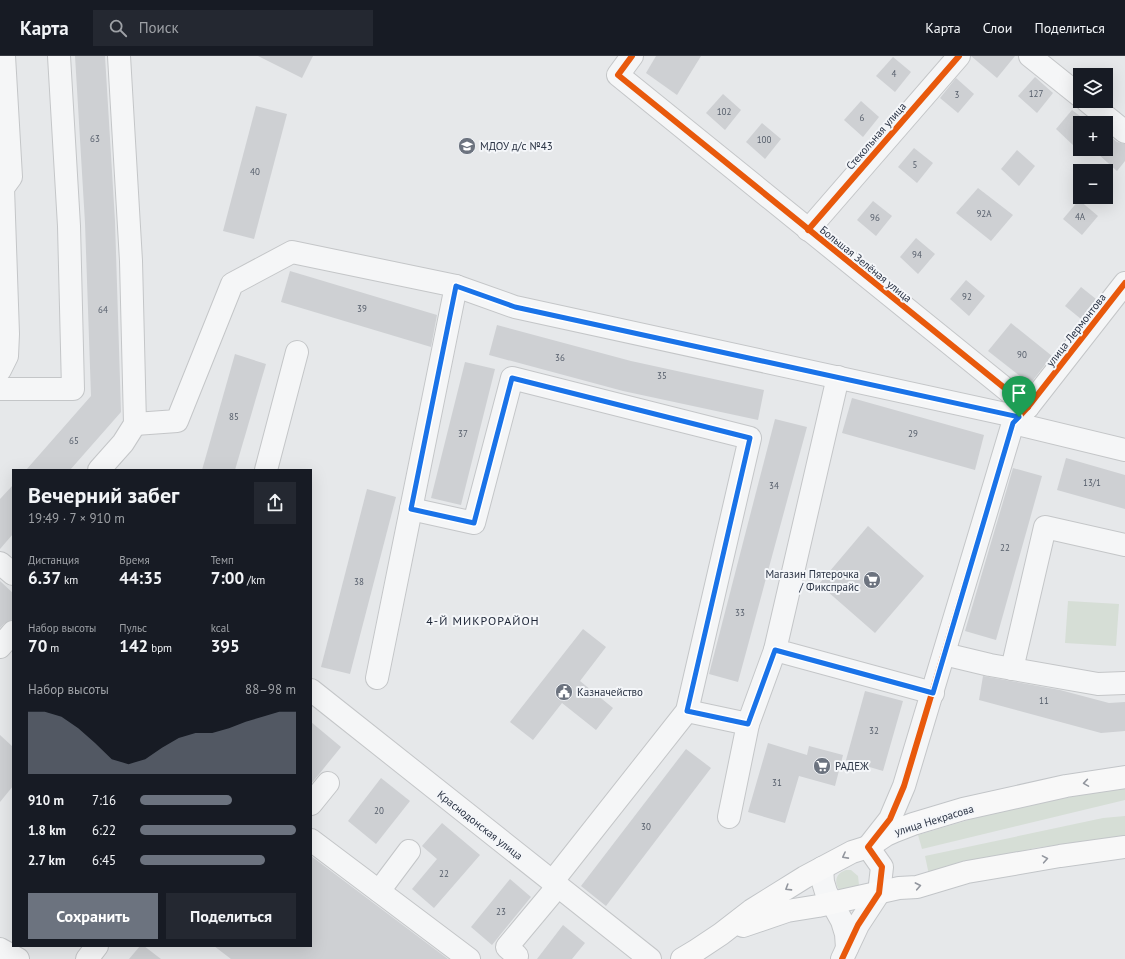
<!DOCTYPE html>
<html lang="ru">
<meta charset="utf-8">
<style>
:root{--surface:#171b24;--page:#242831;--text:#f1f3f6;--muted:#9ea1a6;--line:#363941;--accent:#6c737f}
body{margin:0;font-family:"PT Sans",sans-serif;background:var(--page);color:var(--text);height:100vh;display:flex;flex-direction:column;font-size:15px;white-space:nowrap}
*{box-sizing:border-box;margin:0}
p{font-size:13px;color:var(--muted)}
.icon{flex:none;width:22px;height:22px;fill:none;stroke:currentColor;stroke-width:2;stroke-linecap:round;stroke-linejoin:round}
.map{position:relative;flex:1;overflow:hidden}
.panel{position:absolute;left:12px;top:413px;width:300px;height:478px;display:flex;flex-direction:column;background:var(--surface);border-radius:0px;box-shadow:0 4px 16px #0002}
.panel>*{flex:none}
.buttons{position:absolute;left:1073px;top:12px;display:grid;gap:8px}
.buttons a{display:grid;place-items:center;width:40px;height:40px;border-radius:0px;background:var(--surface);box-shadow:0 4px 16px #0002;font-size:20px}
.pin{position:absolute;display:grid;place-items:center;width:34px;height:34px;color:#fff;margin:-41px -17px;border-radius:50% 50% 50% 0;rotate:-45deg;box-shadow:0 0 4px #0007}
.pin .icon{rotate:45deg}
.round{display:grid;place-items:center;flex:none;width:42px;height:42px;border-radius:0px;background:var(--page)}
.head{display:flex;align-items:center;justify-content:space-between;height:68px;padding:0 16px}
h1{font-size:22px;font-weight:700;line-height:30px}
.figures{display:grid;grid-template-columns:repeat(3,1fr);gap:6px;height:68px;padding:4px 16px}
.figures div{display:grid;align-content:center}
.figures b{font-size:17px;font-weight:700}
.figures small{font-size:11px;font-weight:400}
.figures p{font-size:11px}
.chart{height:112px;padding:8px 16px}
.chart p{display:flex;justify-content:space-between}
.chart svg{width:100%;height:72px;margin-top:4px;fill:var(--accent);opacity:.7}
.action{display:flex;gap:8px;margin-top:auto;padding:8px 16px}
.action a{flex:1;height:46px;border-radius:0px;background:var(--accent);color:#fff;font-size:16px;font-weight:700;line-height:46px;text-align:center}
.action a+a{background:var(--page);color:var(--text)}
ul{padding:0 16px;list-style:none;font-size:13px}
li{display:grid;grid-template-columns:64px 48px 1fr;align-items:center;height:30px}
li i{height:10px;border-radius:5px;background:var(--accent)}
header{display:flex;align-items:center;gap:24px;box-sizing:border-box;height:56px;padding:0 20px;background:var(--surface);border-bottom:1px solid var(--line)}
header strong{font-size:19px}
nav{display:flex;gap:22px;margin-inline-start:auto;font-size:14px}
.search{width:280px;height:36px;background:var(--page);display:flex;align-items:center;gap:10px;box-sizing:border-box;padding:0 14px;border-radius:0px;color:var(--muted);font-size:15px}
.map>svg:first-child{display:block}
.green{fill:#d6ded6}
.building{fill:#ced0d3}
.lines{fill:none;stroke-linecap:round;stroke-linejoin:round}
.minor-casing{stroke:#c4c6c8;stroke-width:24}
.major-casing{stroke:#c2c5c8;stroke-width:24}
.minor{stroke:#f5f6f7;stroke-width:22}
.major{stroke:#f8f8f8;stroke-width:22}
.cycleway-casing{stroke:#f4f6f9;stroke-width:8}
.cycleway{stroke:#e8590c;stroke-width:6}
.oneway{stroke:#92969e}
.route-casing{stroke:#fff;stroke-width:8}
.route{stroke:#1a73e8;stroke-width:5}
.labels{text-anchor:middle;stroke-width:4;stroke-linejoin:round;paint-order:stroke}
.number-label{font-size:9px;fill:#545c69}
.street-label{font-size:11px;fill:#2b3445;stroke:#f4f6f9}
.poi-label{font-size:11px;fill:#2b3445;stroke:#f4f6f9;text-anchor:start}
.neighbourhood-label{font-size:12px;letter-spacing:1px;fill:#1d2536;stroke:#f4f6f9}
</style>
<header>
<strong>Карта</strong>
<div class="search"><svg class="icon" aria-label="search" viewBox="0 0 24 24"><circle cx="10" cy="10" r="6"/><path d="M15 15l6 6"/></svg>Поиск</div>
<nav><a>Карта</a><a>Слои</a><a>Поделиться</a></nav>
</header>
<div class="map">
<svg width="1125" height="903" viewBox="0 0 1125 903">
<rect width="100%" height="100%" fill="#e6e8ea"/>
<g class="green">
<path d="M 1068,545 L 1119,548 L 1116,590 L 1065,587 Z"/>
<path d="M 1125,732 L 1125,744 L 922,793 L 918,779 L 982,760 L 1084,738 Z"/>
<path d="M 1125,760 L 1125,780 L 1035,792 L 929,819 L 925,800 L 1103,762 Z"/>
<path d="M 846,814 L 851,814 L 858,820 L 859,829 L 857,833 L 840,835 C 833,826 836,817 846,814 Z"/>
</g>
<g class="building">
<path d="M 75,0 L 105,0 L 115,165 L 121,356 L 70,414 L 26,414 L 91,340 L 85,167 Z"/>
<path d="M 258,0 L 313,0 L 302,22 Z"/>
<path d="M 656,0 L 701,0 L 677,39 L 646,17 Z"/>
<path d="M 971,0 L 1015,0 L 997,22 Z"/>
<path d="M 893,1 L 911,16 L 895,36 L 876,20 Z"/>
<path d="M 1035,21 L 1053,37 L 1037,57 L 1018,40 Z"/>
<path d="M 956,22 L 974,38 L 958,57 L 940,42 Z"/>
<path d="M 723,38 L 741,54 L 725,74 L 706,57 Z"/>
<path d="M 861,45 L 879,61 L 863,81 L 844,64 Z"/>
<path d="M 256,50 L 287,58 L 254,183 L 223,175 Z"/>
<path d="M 1072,54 L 1080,60 L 1080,83 L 1074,90 L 1056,73 Z"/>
<path d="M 762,67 L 781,83 L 765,103 L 746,86 Z"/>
<path d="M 1112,82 L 1117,86 L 1125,88 L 1125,105 L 1117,115 L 1098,98 L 1103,93 L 1106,93 L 1106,89 Z"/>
<path d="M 914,92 L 933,107 L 917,127 L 898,111 Z"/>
<path d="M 1017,94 L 1035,110 L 1019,130 L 1001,113 Z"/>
<path d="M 978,132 L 1013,159 L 991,185 L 956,157 Z"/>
<path d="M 1079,144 L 1098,160 L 1082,179 L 1063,163 Z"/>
<path d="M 873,145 L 892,160 L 876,180 L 857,164 Z"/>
<path d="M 916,182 L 935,198 L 918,218 L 900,201 Z"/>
<path d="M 290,215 L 437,259 L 431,291 L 281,246 Z"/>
<path d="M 966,224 L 985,240 L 969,260 L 950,243 Z"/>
<path d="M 1081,231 L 1096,243 L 1081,263 L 1065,250 Z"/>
<path d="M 1011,267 L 1052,300 L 1030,328 L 988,295 Z"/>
<path d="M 497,269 L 631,305 L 764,334 L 758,364 L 623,335 L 489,299 Z"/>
<path d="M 235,298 L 266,308 L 235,414 L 202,414 Z"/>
<path d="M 465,306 L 495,313 L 461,449 L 431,442 Z"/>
<path d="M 852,342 L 984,379 L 975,414 L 842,377 Z"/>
<path d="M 775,363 L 807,371 L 738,626 L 709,618 Z"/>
<path d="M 1066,402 L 1125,419 L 1125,453 L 1057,434 Z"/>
<path d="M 1013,412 L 1042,420 L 996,584 L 965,575 Z"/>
<path d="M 13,429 L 13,478 L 0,493 L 0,443 Z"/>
<path d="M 367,433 L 396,441 L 350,618 L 321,611 Z"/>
<path d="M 868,470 L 924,520 L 875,577 L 819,528 Z"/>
<path d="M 0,525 L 13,537 L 13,563 L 4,568 L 0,572 Z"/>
<path d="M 583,573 L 606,591 L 580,625 L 613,652 L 596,674 L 562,647 L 533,684 L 510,666 Z"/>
<path d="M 983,620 L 1060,634 L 1109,647 L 1125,646 L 1125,675 L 1101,677 L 979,644 Z"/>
<path d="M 865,635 L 903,645 L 883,715 L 846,704 Z"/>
<path d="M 311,666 L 341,691 L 311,728 Z"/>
<path d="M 0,679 L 13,691 L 13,730 L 0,746 Z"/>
<path d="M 768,687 L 807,699 L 809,690 L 843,699 L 835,730 L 799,720 L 785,767 L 748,756 Z"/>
<path d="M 686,693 L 711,712 L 606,850 L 581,830 Z"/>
<path d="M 381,722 L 410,745 L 376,788 L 348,765 Z"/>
<path d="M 442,767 L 480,799 L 434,852 L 412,833 L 437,803 L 422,790 Z"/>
<path d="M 311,800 L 448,903 L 231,903 L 214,890 L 311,890 Z"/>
<path d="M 510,823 L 531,841 L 492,889 L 471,871 Z"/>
<path d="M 563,869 L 585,887 L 572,903 L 537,903 Z"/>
<path d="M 140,890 L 144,890 L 161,903 L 129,903 Z"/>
</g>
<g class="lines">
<defs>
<g id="minor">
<path d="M 632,0 L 618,19 L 1028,351"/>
<path d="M 1030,0 L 1080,40"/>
<path d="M 1087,45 L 1125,76"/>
<path d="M 808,174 L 959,0"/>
<path d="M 0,314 L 7,300 L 8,278 L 3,132 L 11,121 L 4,0"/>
<path d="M 838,321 L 775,594 L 933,637"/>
<path d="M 0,333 L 73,333 L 69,170 L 59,0"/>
<path d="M 1013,367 L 1125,394"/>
<path d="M 135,368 L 177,365 L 232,228 L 292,196 L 456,230 L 515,251 L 1019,361"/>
<path d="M 99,414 L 123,387 L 135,368 L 131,205 L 119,0"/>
<path d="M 266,414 L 297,296"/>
<path d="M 411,453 L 474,467 L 512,322 L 750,382 L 687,655 L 552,826"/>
<path d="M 0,507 L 13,518"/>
<path d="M 0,591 L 13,576"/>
<path d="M 944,598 L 990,609 L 1098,628 L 1125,627"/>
<path d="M 1012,613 L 1045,471 L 1125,489"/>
<path d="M 377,622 L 456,230"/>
<path d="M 311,634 L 650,903"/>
<path d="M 687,655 L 748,668"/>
<path d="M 311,748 L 328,727"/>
<path d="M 729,761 L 748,668 L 775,594"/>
<path d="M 311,784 L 469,903"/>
<path d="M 822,812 L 823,826 L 826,836 L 842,865 L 846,878 L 847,892"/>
<path d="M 379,835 L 409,795"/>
<path d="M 0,893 L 18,903"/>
<path d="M 87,903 L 97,890"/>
<path d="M 515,903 L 517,900 L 507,891 L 558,830"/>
<path d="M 842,903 L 858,869 L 879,837 L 882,811 L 868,791 L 890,763 L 904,730 L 1013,367 L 1028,351 L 1125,227"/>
</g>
<g id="major">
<path d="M 743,870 L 787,855 L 818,850 L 899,832 L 917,831 L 967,816 L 1060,800 L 1125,791"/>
<path d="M 682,903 L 697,894 L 721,878 L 752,854 L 805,821 L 852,796 L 868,791 L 886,779 L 895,775 L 913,768 L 963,753 L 1066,730 L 1125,721"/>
</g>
</defs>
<use href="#minor" class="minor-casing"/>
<use href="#major" class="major-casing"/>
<use href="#minor" class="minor"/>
<use href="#major" class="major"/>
<defs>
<g id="cycleway">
<path d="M 632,0 L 618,19 L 1028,351"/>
<path d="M 808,174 L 959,0"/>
<path d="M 842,903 L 858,869 L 879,837 L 882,811 L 868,791 L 890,763 L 904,730 L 1013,367 L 1028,351 L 1125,227"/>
</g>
</defs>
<use href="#cycleway" class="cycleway-casing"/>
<use href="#cycleway" class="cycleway"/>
</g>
<defs><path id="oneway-chevron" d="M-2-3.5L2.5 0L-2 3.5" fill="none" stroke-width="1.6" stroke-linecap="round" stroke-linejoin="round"/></defs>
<g class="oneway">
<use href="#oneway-chevron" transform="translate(1086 727) rotate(171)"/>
<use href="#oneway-chevron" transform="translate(845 800) rotate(152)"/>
<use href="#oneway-chevron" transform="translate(1045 803) rotate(-10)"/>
<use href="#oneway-chevron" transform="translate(918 830) rotate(-11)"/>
<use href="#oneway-chevron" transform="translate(788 832) rotate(148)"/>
</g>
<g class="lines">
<defs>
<path id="route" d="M 456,230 L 515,251 L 1019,361 L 1013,367 L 933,637 L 775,594 L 748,668 L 687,655 L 750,382 L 512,322 L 474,467 L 411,453 Z"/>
</defs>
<use href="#route" class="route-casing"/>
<use href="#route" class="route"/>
</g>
<defs>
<symbol id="school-disc" viewBox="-11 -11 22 22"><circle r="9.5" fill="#6c737f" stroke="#f4f6f9"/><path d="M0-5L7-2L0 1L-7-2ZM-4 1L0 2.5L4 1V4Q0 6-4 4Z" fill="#fff"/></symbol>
<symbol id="supermarket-disc" viewBox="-11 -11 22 22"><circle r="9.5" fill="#6c737f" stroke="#f4f6f9"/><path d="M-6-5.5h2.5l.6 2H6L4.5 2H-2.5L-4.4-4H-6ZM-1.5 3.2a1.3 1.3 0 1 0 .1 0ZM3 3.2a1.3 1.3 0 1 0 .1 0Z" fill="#fff"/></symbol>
<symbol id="civic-disc" viewBox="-11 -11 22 22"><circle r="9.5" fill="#6c737f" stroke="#f4f6f9"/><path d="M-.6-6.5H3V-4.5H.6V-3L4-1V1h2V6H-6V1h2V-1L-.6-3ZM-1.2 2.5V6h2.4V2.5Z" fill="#fff"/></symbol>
</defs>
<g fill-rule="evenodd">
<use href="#school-disc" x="457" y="80" width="20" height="20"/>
<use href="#supermarket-disc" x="862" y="514" width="20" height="20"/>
<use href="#civic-disc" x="554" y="626" width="20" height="20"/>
<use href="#supermarket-disc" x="812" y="700" width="20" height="20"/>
</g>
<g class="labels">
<g class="number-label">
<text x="894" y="21">4</text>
<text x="1036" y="41">127</text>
<text x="957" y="42">3</text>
<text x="724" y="59">102</text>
<text x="862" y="65">6</text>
<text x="95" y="86">63</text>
<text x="764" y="87">100</text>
<text x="915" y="112">5</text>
<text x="255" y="119">40</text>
<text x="984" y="161">92А</text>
<text x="1080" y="164">4А</text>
<text x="875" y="165">96</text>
<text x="917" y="202">94</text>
<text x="967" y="244">92</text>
<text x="362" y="256">39</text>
<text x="103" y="257">64</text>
<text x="1022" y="302">90</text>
<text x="560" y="305">36</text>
<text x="662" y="323">35</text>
<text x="234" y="364">85</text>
<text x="463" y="381">37</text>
<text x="913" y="381">29</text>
<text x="74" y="388">65</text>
<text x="1092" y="430">13/1</text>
<text x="774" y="433">34</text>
<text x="1005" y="495">22</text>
<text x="359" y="529">38</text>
<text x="740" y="560">33</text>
<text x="1044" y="648">11</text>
<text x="874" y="678">32</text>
<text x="777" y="730">31</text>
<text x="379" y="758">20</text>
<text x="646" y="774">30</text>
<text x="444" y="821">22</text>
<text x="501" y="859">23</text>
</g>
<g class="street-label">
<text transform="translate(876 80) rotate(-49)" y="4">Стекольная улица</text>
<text transform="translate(866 208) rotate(39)" y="4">Большая Зелёная улица</text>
<text transform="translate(1076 274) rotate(-52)" y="4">улица Лермонтова</text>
<text transform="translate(934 764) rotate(-17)" y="4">улица Некрасова</text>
<text transform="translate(480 769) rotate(38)" y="4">Краснодонская улица</text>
</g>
<g class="poi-label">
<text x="480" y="94">МДОУ д/с №43</text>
<text x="859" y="522" text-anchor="end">Магазин Пятерочка<tspan x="859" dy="13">/ Фикспрайс</tspan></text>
<text x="577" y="640">Казначейство</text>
<text x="835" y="714">РАДЕЖ</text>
</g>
<g class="neighbourhood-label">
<text x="483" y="569">4-Й МИКРОРАЙОН</text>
</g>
</g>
</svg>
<div class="buttons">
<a><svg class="icon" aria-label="layers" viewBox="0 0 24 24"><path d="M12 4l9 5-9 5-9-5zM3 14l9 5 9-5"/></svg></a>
<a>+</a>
<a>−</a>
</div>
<div class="pin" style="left:1019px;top:361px;background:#1e9e55"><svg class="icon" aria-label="arrive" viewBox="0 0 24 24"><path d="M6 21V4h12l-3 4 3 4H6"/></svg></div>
<section class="panel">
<div class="head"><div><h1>Вечерний забег</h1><p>19:49 · 7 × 910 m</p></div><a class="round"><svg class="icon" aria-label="share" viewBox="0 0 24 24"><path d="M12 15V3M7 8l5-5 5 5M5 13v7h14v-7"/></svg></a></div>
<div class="figures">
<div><p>Дистанция</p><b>6.37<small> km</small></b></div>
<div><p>Время</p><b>44:35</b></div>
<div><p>Темп</p><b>7:00<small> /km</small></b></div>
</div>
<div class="figures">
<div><p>Набор высоты</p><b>70<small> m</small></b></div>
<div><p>Пульс</p><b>142<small> bpm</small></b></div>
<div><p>kcal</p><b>395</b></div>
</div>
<div class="chart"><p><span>Набор высоты</span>88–98 m</p>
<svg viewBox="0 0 160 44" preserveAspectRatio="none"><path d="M0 44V6L10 6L20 9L30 16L40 25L50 35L60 38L70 35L80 28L90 22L100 19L110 19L120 16L130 12L140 9L150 6L160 6V44z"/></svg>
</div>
<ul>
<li><b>910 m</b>7:16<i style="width:59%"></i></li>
<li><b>1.8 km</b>6:22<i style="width:100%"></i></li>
<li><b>2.7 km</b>6:45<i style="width:80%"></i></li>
</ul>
<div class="action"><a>Сохранить</a><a>Поделиться</a></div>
</section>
</div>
